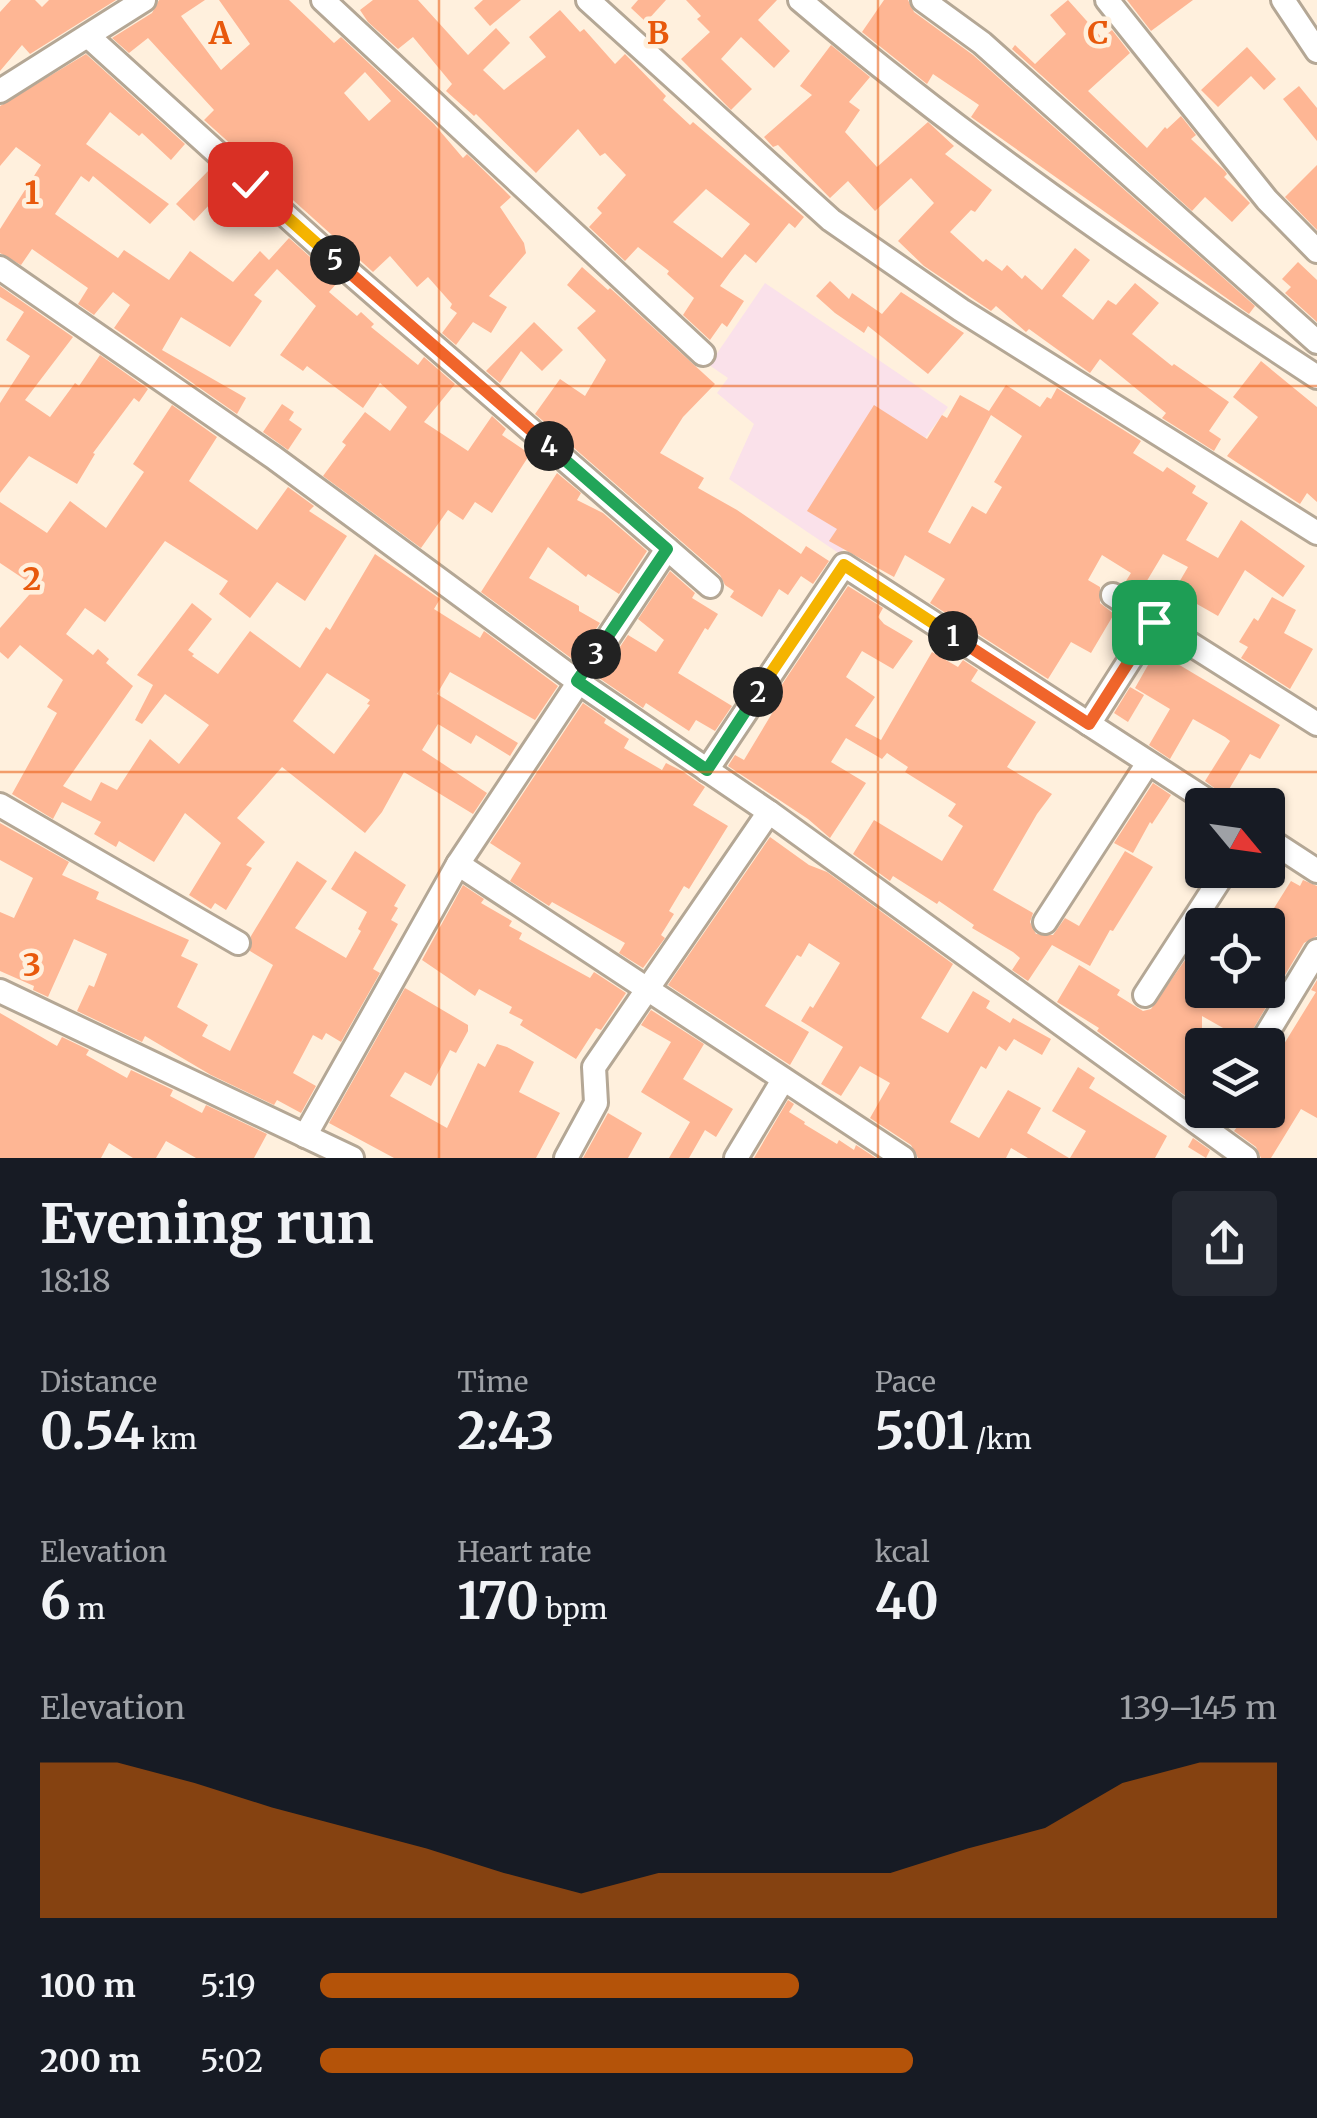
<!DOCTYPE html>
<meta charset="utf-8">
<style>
:root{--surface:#171b24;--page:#242831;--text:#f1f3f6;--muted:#9ea1a6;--accent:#b45309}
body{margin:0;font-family:Merriweather,serif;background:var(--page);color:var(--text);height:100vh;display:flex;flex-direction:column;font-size:38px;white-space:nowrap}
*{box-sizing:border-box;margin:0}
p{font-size:32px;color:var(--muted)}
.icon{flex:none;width:55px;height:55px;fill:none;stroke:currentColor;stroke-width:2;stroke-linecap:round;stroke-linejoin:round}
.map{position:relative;height:1158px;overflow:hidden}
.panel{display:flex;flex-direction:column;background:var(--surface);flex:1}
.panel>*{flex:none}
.needle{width:65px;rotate:119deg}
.tools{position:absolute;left:1185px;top:788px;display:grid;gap:20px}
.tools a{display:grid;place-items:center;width:100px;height:100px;border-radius:10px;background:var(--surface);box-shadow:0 2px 8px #0004;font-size:50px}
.pin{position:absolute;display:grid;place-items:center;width:85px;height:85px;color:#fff;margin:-42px;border-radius:20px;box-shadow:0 5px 15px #0006}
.km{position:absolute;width:50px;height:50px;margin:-25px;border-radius:50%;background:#222;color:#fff;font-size:28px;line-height:50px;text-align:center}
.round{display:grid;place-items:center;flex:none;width:105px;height:105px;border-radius:10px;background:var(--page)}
.overview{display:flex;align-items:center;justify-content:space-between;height:170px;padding:0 40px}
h1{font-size:55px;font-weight:700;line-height:75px}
.stats{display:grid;grid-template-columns:repeat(3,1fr);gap:15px;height:170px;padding:10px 40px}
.stats div{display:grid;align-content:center}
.stats b{font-size:50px;font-weight:700}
.stats small{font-size:28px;font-weight:400}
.stats p{font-size:28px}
.chart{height:280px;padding:20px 40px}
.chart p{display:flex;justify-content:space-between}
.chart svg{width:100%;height:180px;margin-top:10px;fill:var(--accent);opacity:.7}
ul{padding:0 40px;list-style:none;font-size:32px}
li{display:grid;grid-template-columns:160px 120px 1fr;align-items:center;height:75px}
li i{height:25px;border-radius:12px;background:var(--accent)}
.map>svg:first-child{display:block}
.education{fill:#fae1ea}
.building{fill:#feb694;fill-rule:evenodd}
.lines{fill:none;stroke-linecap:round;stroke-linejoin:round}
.minor-casing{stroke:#b4a795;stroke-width:28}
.minor{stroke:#fff;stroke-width:22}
.split-1-casing{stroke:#fff;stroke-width:20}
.split-2-casing{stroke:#fff;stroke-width:20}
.split-3-casing{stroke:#fff;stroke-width:20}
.split-4-casing{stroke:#fff;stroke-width:20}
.split-5-casing{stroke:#fff;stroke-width:20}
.split-6-casing{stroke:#fff;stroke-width:20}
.split-1{stroke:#f0652b;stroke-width:12}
.split-2{stroke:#f5b400;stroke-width:12}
.split-3{stroke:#22a559;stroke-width:12}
.split-4{stroke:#22a559;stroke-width:12}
.split-5{stroke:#f0652b;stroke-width:12}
.split-6{stroke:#f5b400;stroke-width:12}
.grid{fill:none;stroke:#e8590c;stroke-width:2.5;stroke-opacity:0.55}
.grid-label{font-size:32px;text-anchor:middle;font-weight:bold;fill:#e8590c;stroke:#fff0dd;stroke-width:9;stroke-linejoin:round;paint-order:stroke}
</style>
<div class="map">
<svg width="1317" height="1158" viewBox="0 0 1317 1158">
<rect width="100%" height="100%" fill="#fff0dd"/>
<path class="education" d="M 765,283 L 948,407 L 840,554 L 729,479 L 754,424 L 717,393 L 728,378 L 709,365 Z"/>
<g class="building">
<path d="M 11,0 L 35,0 L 42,7 L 49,0 L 116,0 L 30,54 L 22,45 L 0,71 L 0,12 Z"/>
<path d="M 159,0 L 205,0 L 181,16 L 221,70 L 250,44 L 219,0 L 289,0 L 334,43 L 341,37 L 434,124 L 463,158 L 467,154 L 504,190 L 511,197 L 500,207 L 524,243 L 526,253 L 489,296 L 507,307 L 491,333 L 473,322 L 456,345 L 442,333 L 457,313 L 450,308 L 452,304 L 428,277 L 417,287 L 390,256 L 373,272 L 204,120 L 214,110 L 148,38 L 129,53 L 112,38 L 152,13 ZM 365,72 L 391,101 L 369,121 L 344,93 Z"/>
<path d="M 373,0 L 418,0 L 468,55 L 496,28 L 510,43 L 483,70 L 504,90 L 546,57 L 529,37 L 560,10 L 580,32 L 584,29 L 615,64 L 625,54 L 666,96 L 663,100 L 690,125 L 693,122 L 804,217 L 795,228 L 789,223 L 756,263 L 745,254 L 731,271 L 720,286 L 744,301 L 727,327 L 722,323 L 710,340 L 683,315 L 694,298 L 667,274 L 669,271 L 638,247 L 625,261 L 589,227 L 602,213 L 597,208 L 626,175 L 605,153 L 600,156 L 578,129 L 536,173 L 476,114 L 474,116 L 446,91 L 452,84 L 413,37 L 398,49 L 368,22 L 360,10 ZM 706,189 L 750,224 L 722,258 L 673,222 Z"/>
<path d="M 483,0 L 521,0 L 490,26 L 474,8 Z"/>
<path d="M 638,0 L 666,0 L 646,22 L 631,8 Z"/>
<path d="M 686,0 L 777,0 L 758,20 L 790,51 L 774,68 L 741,37 L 721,59 L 752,89 L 731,110 L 681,59 L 710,32 L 697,19 L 701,16 Z"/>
<path d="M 884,0 L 908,0 L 914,12 L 973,55 L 1255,306 L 1249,314 L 971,117 L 979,105 L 933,74 L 927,84 L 862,32 Z"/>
<path d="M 1068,0 L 1102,38 L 1112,30 L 1130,53 L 1088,91 L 1147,148 L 1165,127 L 1167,129 L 1181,116 L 1196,135 L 1191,139 L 1225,171 L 1227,174 L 1224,177 L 1250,203 L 1232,222 L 1205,197 L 1192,211 L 1012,49 L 1015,45 L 1035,64 L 1066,34 L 1050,15 Z"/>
<path d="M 1127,0 L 1193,0 L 1151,31 Z"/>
<path d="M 831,45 L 870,77 L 849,102 L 860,110 L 845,132 L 877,167 L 928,122 L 954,146 L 945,154 L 992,190 L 975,212 L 971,210 L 950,232 L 983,262 L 986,259 L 1002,271 L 1007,265 L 1022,279 L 1025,275 L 1042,290 L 1075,248 L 1090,260 L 1062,296 L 1093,320 L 1108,300 L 1116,305 L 1135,283 L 1159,303 L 1132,334 L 1172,366 L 1174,364 L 1229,402 L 1209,431 L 1221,439 L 1214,451 L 1162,418 L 1166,413 L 1100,359 L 1090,373 L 1029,329 L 1026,332 L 996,306 L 991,311 L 924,266 L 898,241 L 934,203 L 911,178 L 875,211 L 848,181 L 830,198 L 778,145 L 773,147 L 764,137 L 812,95 L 800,86 Z"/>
<path d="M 1247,47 L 1276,79 L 1264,90 L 1251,76 L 1218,107 L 1201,90 Z"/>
<path d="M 86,54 L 185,144 L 171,160 L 142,133 L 139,136 L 110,112 L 86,144 L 169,204 L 150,224 L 93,176 L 89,182 L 81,176 L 55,214 L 118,258 L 124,250 L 169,280 L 190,251 L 233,282 L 260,251 L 269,260 L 289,238 L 338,282 L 329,292 L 357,316 L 361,312 L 374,324 L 371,327 L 418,365 L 424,357 L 455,384 L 424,422 L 468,451 L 492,416 L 506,429 L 502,435 L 530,454 L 492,513 L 475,502 L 463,520 L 448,510 L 421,548 L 323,476 L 346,445 L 342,442 L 365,412 L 390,431 L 407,407 L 380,383 L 363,408 L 307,366 L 303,371 L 280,355 L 316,306 L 277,269 L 254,295 L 262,301 L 230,347 L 181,317 L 162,350 L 246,398 L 237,414 L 114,328 L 130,305 L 113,292 L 94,315 L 78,304 L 88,288 L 32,249 L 21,265 L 0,253 L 0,229 L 41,165 L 16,147 L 0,166 L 0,106 Z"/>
<path d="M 1299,86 L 1317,108 L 1317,141 L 1283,99 Z"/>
<path d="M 1317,165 L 1317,230 L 1285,197 Z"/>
<path d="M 211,168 L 229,184 L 194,221 L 176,204 Z"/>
<path d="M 1298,262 L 1317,280 L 1317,322 L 1285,293 L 1291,287 L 1282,279 Z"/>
<path d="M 582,267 L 608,290 L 610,288 L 715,384 L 683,417 L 660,453 L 704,478 L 698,488 L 737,510 L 801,554 L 806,546 L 829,561 L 813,584 L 801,576 L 788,595 L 779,589 L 762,617 L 730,597 L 734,591 L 725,585 L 720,575 L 535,414 L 560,379 L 585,396 L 606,360 L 577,328 L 596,311 L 567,285 Z"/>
<path d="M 830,281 L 849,299 L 852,293 L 882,314 L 901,292 L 964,333 L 928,374 L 868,326 L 864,333 L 835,313 L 816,296 Z"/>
<path d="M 0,286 L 73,337 L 25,400 L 50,417 L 75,383 L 79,386 L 100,355 L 148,389 L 139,402 L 134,398 L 93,453 L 95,454 L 77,484 L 29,456 L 0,493 L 0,403 L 30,356 L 6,340 L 24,312 L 0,297 Z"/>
<path d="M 534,322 L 563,350 L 542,371 L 521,351 L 500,383 L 486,371 Z"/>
<path d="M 1261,361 L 1317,407 L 1317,502 L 1307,493 L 1300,504 L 1227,456 L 1258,417 L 1233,397 Z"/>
<path d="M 1006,385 L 1040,407 L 1047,397 L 1051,399 L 1057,388 L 1141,441 L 1133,453 L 1163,472 L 1167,467 L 1196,486 L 1192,493 L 1208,503 L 1186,540 L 1218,558 L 1241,520 L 1305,566 L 1283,597 L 1245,570 L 1218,616 L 1174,591 L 1188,567 L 1163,554 L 1139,594 L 1124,584 L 1131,573 L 1102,555 L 1088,580 L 1100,587 L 1100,603 L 1114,614 L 1091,653 L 1071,642 L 1048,679 L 930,603 L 945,579 L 905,555 L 894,577 L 829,541 L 837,529 L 807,511 L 874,405 L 927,439 L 942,415 L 947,418 L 960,395 L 989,411 ZM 991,415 L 1022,436 L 994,482 L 1002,487 L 986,514 L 972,506 L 950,544 L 928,532 Z"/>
<path d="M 282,404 L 294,412 L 289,420 L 302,429 L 288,450 L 263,432 Z"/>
<path d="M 172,405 L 217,437 L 189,481 L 257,530 L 288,487 L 314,506 L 309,511 L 347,536 L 305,601 L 277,582 L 250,618 L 219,594 L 228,581 L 165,541 L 105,622 L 85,608 L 66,634 L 93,655 L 98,649 L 109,659 L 106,663 L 133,686 L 63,786 L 91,801 L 101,782 L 117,790 L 150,739 L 179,764 L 209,725 L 165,694 L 142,724 L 135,720 L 153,685 L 137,675 L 192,603 L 212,619 L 188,650 L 194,654 L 192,656 L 218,674 L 250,631 L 300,668 L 326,627 L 330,630 L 375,554 L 440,599 L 434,609 L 480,638 L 484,631 L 558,686 L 535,720 L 450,672 L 437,694 L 518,743 L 510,756 L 476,735 L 471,744 L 438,724 L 422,750 L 487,793 L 473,814 L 404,772 L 382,812 L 365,833 L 282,767 L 237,818 L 265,842 L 246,865 L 252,868 L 226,910 L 215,903 L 211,909 L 189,895 L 221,843 L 185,813 L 154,862 L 119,841 L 116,847 L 94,834 L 101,822 L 62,802 L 53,819 L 12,794 L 57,713 L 47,707 L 63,680 L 20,645 L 8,659 L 0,652 L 0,628 L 36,587 L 0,563 L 0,502 L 47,533 L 70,501 L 106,528 L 144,472 L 133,464 ZM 327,673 L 370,700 L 367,704 L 370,705 L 334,754 L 293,721 Z"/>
<path d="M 557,473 L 581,493 L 577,500 L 603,513 L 647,551 L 619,594 L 588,574 L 586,577 L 548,547 L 529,578 L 579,606 L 579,611 L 600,623 L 575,661 L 481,592 Z"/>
<path d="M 670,571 L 695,593 L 692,598 L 718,614 L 708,630 L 705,628 L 678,673 L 732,706 L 715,731 L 696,720 L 689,731 L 646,703 L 643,708 L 599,678 L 628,635 L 656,652 L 664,640 L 638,619 Z"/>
<path d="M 848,586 L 883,608 L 878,617 L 884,624 L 913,641 L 893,669 L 862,651 L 846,677 L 875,697 L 855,726 L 881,740 L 932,652 L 958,667 L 963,660 L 978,670 L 971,681 L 1036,722 L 1007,767 L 1052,794 L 1037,814 L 993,890 L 1033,913 L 1030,922 L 1036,934 L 1053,935 L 1065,918 L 1079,926 L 1125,851 L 1153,867 L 1113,931 L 1110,930 L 1090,966 L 1052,945 L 1028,981 L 1012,970 L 1020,958 L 1013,952 L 972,928 L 974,925 L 939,901 L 937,904 L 893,876 L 890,881 L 853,854 L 874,820 L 942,861 L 963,826 L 948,816 L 956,804 L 905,772 L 908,767 L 887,753 L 882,759 L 846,738 L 831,762 L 866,783 L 830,838 L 808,819 L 728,766 L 735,755 L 744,760 L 783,695 L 777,692 Z"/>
<path d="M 1272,597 L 1296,610 L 1284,633 L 1313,649 L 1290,689 L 1241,658 L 1248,647 L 1239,642 L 1254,618 L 1258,621 Z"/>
<path d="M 1156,651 L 1280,725 L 1260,759 L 1250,754 L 1225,796 L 1205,781 L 1230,741 L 1225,737 L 1193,719 L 1170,759 L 1149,745 L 1170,709 L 1135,688 Z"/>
<path d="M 1130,687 L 1144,695 L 1128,722 L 1114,713 Z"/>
<path d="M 583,703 L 606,719 L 604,723 L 629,739 L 624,748 L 662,770 L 666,763 L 682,771 L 705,787 L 693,805 L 728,826 L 689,889 L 684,886 L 669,911 L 674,914 L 661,935 L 665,938 L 643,968 L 619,953 L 625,943 L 552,902 L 549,906 L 510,881 L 521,863 L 490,843 Z"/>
<path d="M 1153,783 L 1171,795 L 1152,824 L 1150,822 L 1133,853 L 1114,843 Z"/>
<path d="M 0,823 L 69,862 L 62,875 L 99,892 L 96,899 L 189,940 L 181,956 L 198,964 L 177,1007 L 208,1025 L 202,1036 L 230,1051 L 273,965 L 250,951 L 251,936 L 297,861 L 327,881 L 295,928 L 346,958 L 361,931 L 358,929 L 367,912 L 331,889 L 355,851 L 406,885 L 394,906 L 398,908 L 391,920 L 398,924 L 373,969 L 380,973 L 341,1042 L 326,1033 L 322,1040 L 313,1035 L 293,1073 L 316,1086 L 301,1113 L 277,1100 L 274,1105 L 211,1075 L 145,1036 L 142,1042 L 77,1011 L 89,985 L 94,987 L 107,954 L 74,939 L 48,997 L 33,990 L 34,986 L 0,971 L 0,912 L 14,918 L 33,878 L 0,860 Z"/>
<path d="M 770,837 L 809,865 L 827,872 L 953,964 L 921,1018 L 948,1033 L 973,991 L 990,1001 L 986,1008 L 1010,1023 L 1013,1018 L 1051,1039 L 1042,1055 L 1014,1039 L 1006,1051 L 999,1046 L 986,1069 L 981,1066 L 950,1122 L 979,1138 L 1008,1090 L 1041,1108 L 1027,1133 L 1069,1158 L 1028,1158 L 1011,1148 L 1006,1158 L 918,1158 L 911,1145 L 870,1118 L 890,1083 L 860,1066 L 841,1096 L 821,1084 L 843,1047 L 801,1021 L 810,1006 L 813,1008 L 840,963 L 809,943 L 801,957 L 797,955 L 765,1006 L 809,1032 L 790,1065 L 668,985 Z"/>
<path d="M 1303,880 L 1317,886 L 1317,936 L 1304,943 L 1246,1041 L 1202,1016 L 1202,1108 L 1097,1031 L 1099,1028 L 1057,1002 L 1079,965 L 1120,990 L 1117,995 L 1138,1008 L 1143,1011 L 1151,1009 L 1192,950 L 1202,957 L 1202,990 L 1268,990 L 1268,925 L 1272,918 L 1269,916 L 1291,881 L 1300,886 Z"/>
<path d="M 463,885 L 484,899 L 481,903 L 512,921 L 509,926 L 522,933 L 519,939 L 590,978 L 594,972 L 626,993 L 601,1030 L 596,1028 L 576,1059 L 520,1025 L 523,1020 L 509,1013 L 512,1007 L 479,989 L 475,996 L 422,960 Z"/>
<path d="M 1317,980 L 1317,1118 L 1301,1109 L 1271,1158 L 1261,1158 L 1256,1147 L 1234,1131 L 1250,1110 L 1268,1110 L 1268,1070 L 1316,992 L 1311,990 Z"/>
<path d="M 405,988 L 468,1025 L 468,1031 L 456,1053 L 450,1050 L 431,1086 L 405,1072 L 390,1096 L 447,1128 L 478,1063 L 485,1067 L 497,1044 L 507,1047 L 534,1062 L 519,1092 L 560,1113 L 536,1158 L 394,1158 L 329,1123 Z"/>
<path d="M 651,1010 L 704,1044 L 683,1079 L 733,1109 L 716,1137 L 705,1130 L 689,1158 L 669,1158 L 690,1122 L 641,1092 L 671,1042 L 641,1025 Z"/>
<path d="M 0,1013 L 57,1046 L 62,1037 L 89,1050 L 86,1055 L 127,1078 L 131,1070 L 173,1090 L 170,1096 L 202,1113 L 206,1105 L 267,1134 L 254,1158 L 196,1158 L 166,1141 L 156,1158 L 133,1158 L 109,1143 L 101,1158 L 0,1158 Z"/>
<path d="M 1078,1067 L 1095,1078 L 1089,1088 L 1167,1136 L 1155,1158 L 1070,1158 L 1086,1131 L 1052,1111 Z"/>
<path d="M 788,1100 L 794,1104 L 789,1112 L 805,1122 L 804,1124 L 837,1144 L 839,1140 L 854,1150 L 856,1145 L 876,1158 L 754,1158 Z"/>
<path d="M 608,1113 L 642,1133 L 628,1158 L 583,1158 Z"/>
<path d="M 1193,1138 L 1210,1150 L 1206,1158 L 1188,1147 Z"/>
</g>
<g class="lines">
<defs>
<g id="minor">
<path d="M 323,0 L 703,354"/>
<path d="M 588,0 L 831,220 L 961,310 L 1317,533"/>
<path d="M 800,0 C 962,138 1139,260 1317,377"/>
<path d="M 923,0 L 982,43 L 1317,342"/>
<path d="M 1107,0 L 1267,200 L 1317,251"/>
<path d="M 1283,0 L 1317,51"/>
<path d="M 88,36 L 332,257 L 710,586"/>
<path d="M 0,91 L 144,0"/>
<path d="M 0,268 L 273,457 L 577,681 L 769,812 L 1246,1158"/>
<path d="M 1113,595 L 1317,724"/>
<path d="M 1089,724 L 1154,622"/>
<path d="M 707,770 L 844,565 L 1214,805"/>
<path d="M 0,805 L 238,943"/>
<path d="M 1268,839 L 1317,871"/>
<path d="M 458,864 L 903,1158"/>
<path d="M 1045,922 L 1148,763"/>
<path d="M 0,991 L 352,1158"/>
<path d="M 1145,995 L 1226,870"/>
<path d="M 1260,1045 L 1317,951"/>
<path d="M 305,1136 L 458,864 L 667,549"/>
<path d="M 566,1158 L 596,1103 L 594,1067 L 769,812"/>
<path d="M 736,1158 L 783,1080"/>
</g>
</defs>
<use href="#minor" class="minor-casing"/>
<use href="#minor" class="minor"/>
</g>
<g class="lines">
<defs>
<path id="split-1" d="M 953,636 L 1089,724 L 1154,622"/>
<path id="split-2" d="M 758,692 L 844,565 L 953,636"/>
<path id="split-3" d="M 596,654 L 577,681 L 707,770 L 758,692"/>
<path id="split-4" d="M 549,446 L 667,549 L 596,654"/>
<path id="split-5" d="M 335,260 L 549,446"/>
<path id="split-6" d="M 250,184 L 335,260"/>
</defs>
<use href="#split-1" class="split-1-casing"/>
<use href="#split-2" class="split-2-casing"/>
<use href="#split-3" class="split-3-casing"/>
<use href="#split-4" class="split-4-casing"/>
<use href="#split-5" class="split-5-casing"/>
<use href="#split-6" class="split-6-casing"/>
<use href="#split-1" class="split-1"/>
<use href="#split-2" class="split-2"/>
<use href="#split-3" class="split-3"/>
<use href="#split-4" class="split-4"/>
<use href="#split-5" class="split-5"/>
<use href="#split-6" class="split-6"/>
</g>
<path class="grid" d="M 439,0 L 439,1158M 878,0 L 878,1158M 0,386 L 1317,386M 0,772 L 1317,772"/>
<g class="grid-label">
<text x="220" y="44">A</text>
<text x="658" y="44">B</text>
<text x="1098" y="44">C</text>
<text x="32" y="204">1</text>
<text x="32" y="590">2</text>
<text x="32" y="976">3</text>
</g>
</svg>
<div class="tools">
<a><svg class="needle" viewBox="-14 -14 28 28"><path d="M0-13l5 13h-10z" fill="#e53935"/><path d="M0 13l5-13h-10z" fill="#9ea1a6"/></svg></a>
<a><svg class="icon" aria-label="locate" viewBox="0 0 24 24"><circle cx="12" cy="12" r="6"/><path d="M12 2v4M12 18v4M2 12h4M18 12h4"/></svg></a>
<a><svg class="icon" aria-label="layers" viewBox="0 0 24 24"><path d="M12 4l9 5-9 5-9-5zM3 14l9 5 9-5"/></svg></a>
</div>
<div class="pin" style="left:1154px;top:622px;background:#1e9e55"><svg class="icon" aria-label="arrive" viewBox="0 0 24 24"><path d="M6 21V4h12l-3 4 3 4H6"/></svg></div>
<div class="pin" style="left:250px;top:184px;background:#d93025"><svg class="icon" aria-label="check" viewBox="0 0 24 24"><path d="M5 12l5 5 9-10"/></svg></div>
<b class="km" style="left:953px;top:636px">1</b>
<b class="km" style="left:758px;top:692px">2</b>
<b class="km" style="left:596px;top:654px">3</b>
<b class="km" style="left:549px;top:446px">4</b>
<b class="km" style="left:335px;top:260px">5</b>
</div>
<section class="panel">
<div class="overview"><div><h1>Evening run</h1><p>18:18</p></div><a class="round"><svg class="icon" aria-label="share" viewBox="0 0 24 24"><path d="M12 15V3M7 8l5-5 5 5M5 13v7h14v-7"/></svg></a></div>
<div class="stats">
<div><p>Distance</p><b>0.54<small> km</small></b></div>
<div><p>Time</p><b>2:43</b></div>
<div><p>Pace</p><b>5:01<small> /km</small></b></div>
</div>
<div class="stats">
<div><p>Elevation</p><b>6<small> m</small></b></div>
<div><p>Heart rate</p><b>170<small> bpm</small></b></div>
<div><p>kcal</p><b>40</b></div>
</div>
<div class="chart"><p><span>Elevation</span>139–145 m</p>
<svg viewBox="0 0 160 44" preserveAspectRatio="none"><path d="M0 44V6L10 6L20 11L30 17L40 22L50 27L60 33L70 38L80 33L90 33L100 33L110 33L120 27L130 22L140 11L150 6L160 6V44z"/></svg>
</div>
<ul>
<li><b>100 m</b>5:19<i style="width:50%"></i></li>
<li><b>200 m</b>5:02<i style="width:62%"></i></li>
</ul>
</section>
